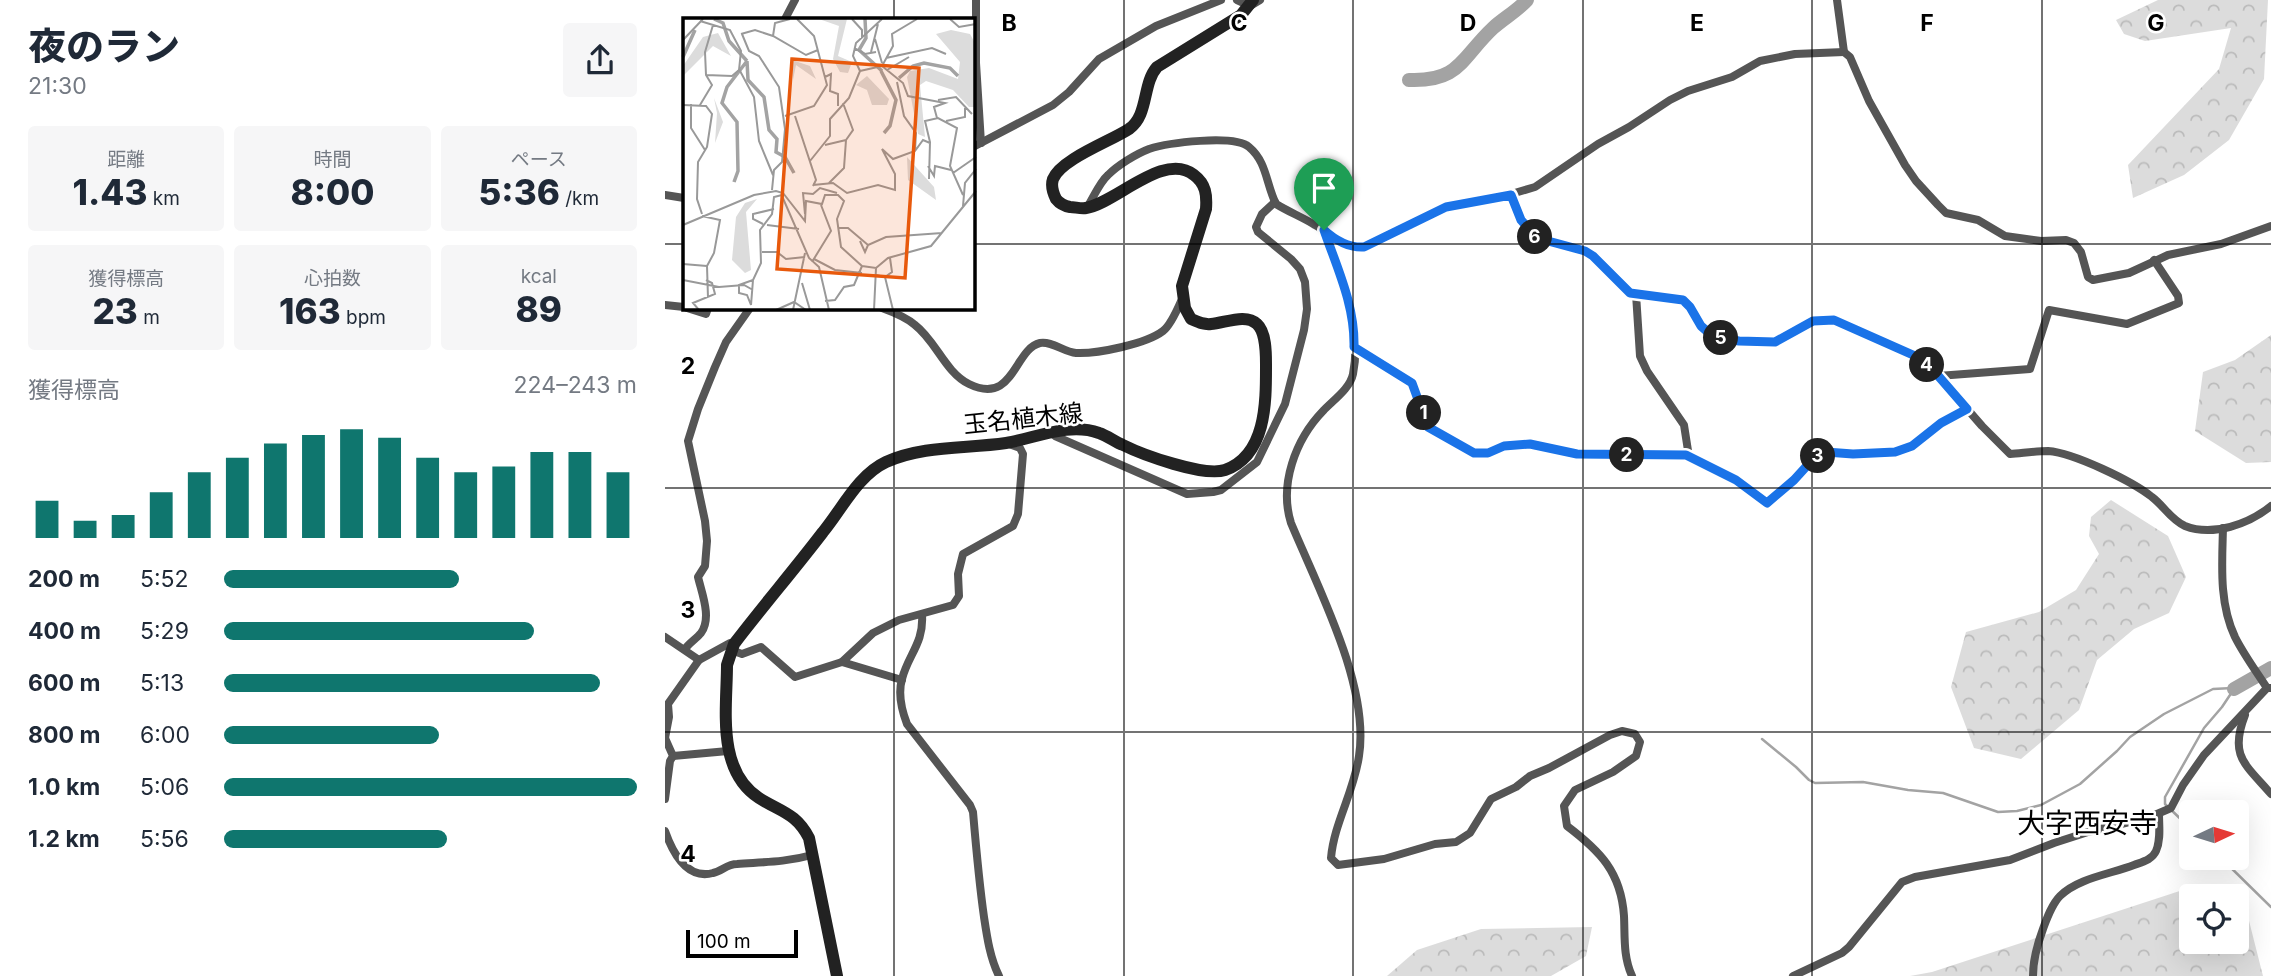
<!DOCTYPE html>
<html lang="ja">
<meta charset="utf-8">
<style>
:root{--surface:#fff;--page:#f6f6f7;--text:#1f2937;--muted:#747a83;--accent:#0f766e}
body{margin:0;font-family:Inter,"Noto Sans JP",sans-serif;background:var(--page);color:var(--text);height:100vh;display:flex;flex-direction:column;font-size:26px;white-space:nowrap}
*{box-sizing:border-box;margin:0}
p{font-size:23px;color:var(--muted)}
.icon{flex:none;width:38px;height:38px;fill:none;stroke:currentColor;stroke-width:2;stroke-linecap:round;stroke-linejoin:round}
.map{position:relative;flex:1;overflow:hidden}
.drawer{display:flex;flex-direction:column;background:var(--surface);width:665px}
.drawer>*{flex:none}
.needle{width:46px;rotate:86deg}
.controls{position:absolute;left:1514px;top:800px;display:grid;gap:14px}
.controls a{display:grid;place-items:center;width:70px;height:70px;border-radius:7px;background:var(--surface);box-shadow:0 7px 28px #0002;font-size:35px}
.scale{position:absolute;left:21px;bottom:18px;width:112px;box-sizing:border-box;padding-left:7px;border:4px solid #000;border-top:0;font-size:19px;line-height:24px;white-space:nowrap;color:#000;-webkit-text-stroke:5px #fff;paint-order:stroke}
.pin{position:absolute;display:grid;place-items:center;width:60px;height:60px;color:#fff;margin:-72px -30px;border-radius:50% 50% 50% 0;rotate:-45deg;box-shadow:0 0 7px #0007}
.pin .icon{rotate:45deg}
.km{position:absolute;width:35px;height:35px;margin:-18px;border-radius:50%;background:#222;color:#fff;font-size:19px;line-height:35px;text-align:center}
.round{display:grid;place-items:center;flex:none;width:74px;height:74px;border-radius:7px;background:var(--page)}
.head{display:flex;align-items:center;justify-content:space-between;height:119px;padding:0 28px}
h1{font-size:38px;font-weight:800;line-height:52px}
.stats{display:grid;grid-template-columns:repeat(3,1fr);gap:10px;height:119px;padding:7px 28px}
.stats div{display:grid;align-content:center;border-radius:7px;background:var(--page);text-align:center}
.stats b{font-size:35px;font-weight:800}
.stats small{font-size:19px;font-weight:400}
.stats p{font-size:19px}
.chart{height:196px;padding:14px 28px}
.chart p{display:flex;justify-content:space-between}
.chart svg{width:100%;height:126px;margin-top:7px;stroke:var(--accent);stroke-width:6}
ul{padding:0 28px;list-style:none;font-size:23px}
li{display:grid;grid-template-columns:112px 84px 1fr;align-items:center;height:52px}
li i{height:18px;border-radius:9px;background:var(--accent)}
main{display:flex;flex:1;min-height:0}
.map>svg:first-child{display:block}
.forest{fill:url(#forest-crowns)}
.lines{fill:none;stroke-linecap:round;stroke-linejoin:round}
.stream{stroke:#a3a3a3;stroke-width:2.5}
.river{stroke:#a3a3a3;stroke-width:14}
.minor{stroke:#555;stroke-width:8}
.secondary{stroke:#222;stroke-width:12}
.route-casing{stroke:#fff;stroke-width:14}
.route{stroke:#1a73e8;stroke-width:9}
.grid{fill:none;stroke:#000;stroke-width:2;stroke-opacity:0.55}
.labels{text-anchor:middle;stroke-width:5;stroke-linejoin:round;paint-order:stroke}
.street-label{font-size:24px;fill:#000;stroke:#fff}
.quarter-label{font-size:28px;fill:#000;stroke:#fff}
.inset-river{fill:none;stroke:#a3a3a3;stroke-width:3.5}
.inset-road{fill:none;stroke:#999;stroke-width:2}
.view{fill:#e8590c;fill-opacity:0.15;stroke:#e8590c;stroke-width:3.5}
.inset-edge{fill:none;stroke:#000;stroke-width:3.5}
.grid-label{font-size:23px;text-anchor:middle;font-weight:bold;fill:#000;stroke:#fff;stroke-width:5;stroke-linejoin:round;paint-order:stroke}
</style>
<main>
<section class="drawer">
<div class="head"><div><h1>夜のラン</h1><p>21:30</p></div><a class="round"><svg class="icon" aria-label="share" viewBox="0 0 24 24"><path d="M12 15V3M7 8l5-5 5 5M5 13v7h14v-7"/></svg></a></div>
<div class="stats">
<div><p>距離</p><b>1.43<small> km</small></b></div>
<div><p>時間</p><b>8:00</b></div>
<div><p>ペース</p><b>5:36<small> /km</small></b></div>
</div>
<div class="stats">
<div><p>獲得標高</p><b>23<small> m</small></b></div>
<div><p>心拍数</p><b>163<small> bpm</small></b></div>
<div><p>kcal</p><b>89</b></div>
</div>
<div class="chart"><p><span>獲得標高</span>224–243 m</p>
<svg viewBox="0 0 160 44" preserveAspectRatio="none"><path d="M5 44V31M15 44V38M25 44V36M35 44V28M45 44V21M55 44V16M65 44V11M75 44V8M85 44V6M95 44V9M105 44V16M115 44V21M125 44V19M135 44V14M145 44V14M155 44V21"/></svg>
</div>
<ul>
<li><b>200 m</b>5:52<i style="width:57%"></i></li>
<li><b>400 m</b>5:29<i style="width:75%"></i></li>
<li><b>600 m</b>5:13<i style="width:91%"></i></li>
<li><b>800 m</b>6:00<i style="width:52%"></i></li>
<li><b>1.0 km</b>5:06<i style="width:100%"></i></li>
<li><b>1.2 km</b>5:56<i style="width:54%"></i></li>
</ul>
</section>
<div class="map">
<svg width="1606" height="976" viewBox="0 0 1606 976">
<defs>
<pattern id="forest-crowns" width="20" height="18" patternUnits="userSpaceOnUse" patternTransform="scale(1.75)"><rect width="20" height="18" fill="#dcdcdc"/><path d="M2 6a3 3 0 1 1 6 0M12 15a3 3 0 1 1 6 0" fill="none" stroke="#bbb"/></pattern>
</defs>
<rect width="100%" height="100%" fill="#fff"/>
<g class="forest">
<path d="M 1493,0 L 1603,0 L 1599,79 L 1564,140 L 1519,175 L 1468,198 L 1463,165 L 1554,69 L 1566,28 L 1480,41 L 1459,34 L 1451,20 Z"/>
<path d="M 1606,335 L 1606,462 L 1581,463 L 1530,431 L 1538,372 L 1570,360 Z"/>
<path d="M 1446,500 L 1503,536 L 1521,577 L 1504,613 L 1469,629 L 1432,660 L 1414,710 L 1356,759 L 1309,748 L 1286,687 L 1301,632 L 1374,612 L 1411,590 L 1434,554 L 1424,536 L 1426,517 Z"/>
<path d="M 1530,886 L 1556,896 L 1526,896 L 1526,942 L 1572,942 L 1572,902 L 1580,905 L 1598,976 L 1245,976 L 1267,972 Z"/>
<path d="M 927,927 L 921,956 L 886,976 L 722,976 L 752,950 L 816,929 Z"/>
</g>
<g class="lines">
<g class="stream">
<path d="M 1097,739 L 1131,767 L 1144,780 L 1150,783 L 1198,782 L 1243,790 L 1278,793 L 1333,812 L 1352,811 L 1376,805 L 1415,784 L 1452,751 L 1465,737 L 1499,714 L 1548,689 L 1568,688 L 1569,689 L 1557,707 L 1539,728 L 1500,797 L 1500,804 L 1526,829"/>
<path d="M 1556,858 L 1606,907"/>
</g>
<g class="river">
<path d="M 744,80 C 795,82 796,58 828,28 C 839,18 852,11 862,0"/>
<path d="M 1569,689 L 1606,668"/>
</g>
<g class="minor">
<path d="M 311,0 L 311,63 L 316,143"/>
<path d="M 572,0 L 585,6 L 595,0"/>
<path d="M 1172,0 L 1179,52 L 1185,57 L 1204,101 L 1240,165 L 1251,181 L 1273,205 L 1281,213 L 1313,220 L 1340,236 L 1376,241 L 1401,240 L 1409,243 L 1416,252 L 1423,277 L 1428,280 L 1464,273 L 1503,255 L 1556,244 L 1606,226"/>
<path d="M 120,19 L 130,0"/>
<path d="M 308,147 L 388,105 L 404,92 L 434,59 L 491,26 L 556,0"/>
<path d="M 0,195 L 19,198"/>
<path d="M 846,195 L 856,220 L 871,238 L 920,251 L 928,256 L 965,294 L 1018,300 L 1025,307 L 1036,326 L 1054,338 L 1088,343 L 1110,342 L 1148,321 L 1169,320 L 1248,355 L 1269,371 L 1317,426 L 1345,454 C 1358,453 1371,451 1383,451 C 1409,453 1467,481 1487,497 C 1499,506 1506,520 1520,526 C 1548,537 1584,524 1606,506"/>
<path d="M 423,206 C 429,196 435,182 443,175 C 453,165 471,154 484,149 C 502,143 569,134 584,147 C 602,162 601,184 611,204 C 624,212 637,217 650,225 C 666,234 679,249 700,247 L 781,207 L 836,197 L 870,187 L 933,144 L 964,127 L 1005,100 L 1023,91 L 1067,77 L 1095,61 L 1130,54 L 1179,52"/>
<path d="M 659,230 C 675,276 698,324 688,374 C 685,389 667,401 658,411 C 630,440 614,485 626,523 C 653,588 705,686 694,756 C 689,792 669,823 666,858 L 673,865 L 719,859 L 770,844 L 791,842 L 805,833 L 826,799 L 851,787 L 865,776 L 884,768 L 945,735 L 957,731 L 970,734 L 975,742 L 971,756 L 948,772 L 910,790 L 899,806 L 902,826 C 935,851 956,872 959,916 C 960,937 958,956 967,976"/>
<path d="M 971,294 L 975,356 L 982,371 L 1019,425 L 1024,457"/>
<path d="M 0,305 L 19,307"/>
<path d="M 22,308 L 41,314 L 43,308"/>
<path d="M 217,308 C 228,312 241,317 250,325 C 271,341 280,372 304,384 C 349,406 349,349 375,343 C 387,341 399,352 411,353 C 432,354 481,344 498,331 C 506,325 513,308 517,299"/>
<path d="M 689,347 L 747,383 L 763,427 L 809,453 L 823,453 L 839,446 L 865,444 L 912,454 L 1021,455 L 1071,480 L 1102,503 L 1129,480 L 1149,458 L 1161,452 L 1188,454 L 1230,452 L 1246,446 L 1276,423 L 1302,409"/>
<path d="M 1273,376 L 1365,369 L 1384,310 L 1462,324 L 1514,303 L 1513,296 L 1489,260"/>
<path d="M 385,432 L 390,436 L 522,494 L 548,492 L 556,490 L 592,462 L 620,404 L 639,330 L 642,309 L 640,282 L 635,269 L 626,259 L 593,232 L 591,227 L 597,214 L 610,202"/>
<path d="M 1558,528 C 1557,565 1554,603 1570,637 C 1579,655 1591,671 1602,688"/>
<path d="M 257,615 C 259,643 243,655 237,679 C 233,693 237,711 242,724 L 305,805 L 308,812 C 311,847 314,882 319,917 C 322,937 325,958 334,976"/>
<path d="M 0,637 L 34,660 L 65,643 L 69,644"/>
<path d="M 20,649 C 24,643 31,639 36,633 C 47,618 37,594 33,577 L 40,566 L 42,541 L 40,521 L 23,441 L 33,409 L 50,367 L 61,342 L 85,308"/>
<path d="M 66,650 L 77,654 L 96,647 L 130,677 L 177,662"/>
<path d="M 237,680 L 177,662 L 208,633 L 234,620 L 288,605 L 294,596 L 293,574 L 298,554 L 348,526 L 353,514 L 358,454 L 355,448 L 344,444"/>
<path d="M 1580,715 C 1564,756 1580,764 1606,794"/>
<path d="M 0,738 L 4,717 L 3,704 L 34,660"/>
<path d="M 0,738 L 8,756 L 5,761 L 0,799"/>
<path d="M 8,756 L 63,751"/>
<path d="M 0,831 C 7,851 21,880 48,873 C 57,871 62,864 72,864 C 99,862 122,862 147,855"/>
<path d="M 1128,976 L 1177,953 L 1184,947 L 1237,882 L 1250,877 L 1345,860 L 1389,843 L 1423,832 L 1485,817 L 1506,808 L 1518,785 L 1539,755 L 1602,688 L 1606,688"/>
<path d="M 1368,976 C 1368,959 1372,945 1378,929 C 1382,918 1387,904 1395,896 C 1413,878 1446,874 1469,865 C 1477,862 1487,860 1491,851 C 1496,840 1494,826 1494,814"/>
</g>
<path class="secondary" d="M 172,976 L 144,838 C 131,813 116,812 94,798 C 51,770 62,708 62,665 L 69,644 C 98,606 129,570 158,532 C 177,509 193,475 221,462 C 259,445 301,449 341,443 C 371,438 404,422 434,433 C 443,436 450,442 458,445 C 478,455 539,477 560,470 C 602,455 601,401 601,364 C 601,353 601,332 592,324 C 581,313 560,323 546,324 C 539,325 533,322 526,319 L 520,308 L 517,286 L 541,209 C 542,195 541,184 529,175 C 499,151 451,203 421,208 C 416,209 410,207 405,207 C 399,206 395,204 391,199 C 388,193 386,185 388,179 C 396,159 446,141 464,129 C 484,115 477,84 492,67 L 576,15 L 588,0"/>
</g>
<g class="lines">
<defs>
<path id="route" d="M 846,195 L 856,220 L 872,238 L 920,251 L 928,256 L 965,293 L 1018,300 L 1025,307 L 1036,326 L 1044,333 L 1054,338 L 1074,341 L 1110,342 L 1148,321 L 1169,320 L 1248,355 L 1269,371 L 1302,409 L 1276,423 L 1247,446 L 1230,452 L 1188,454 L 1161,452 L 1149,458 L 1129,480 L 1102,503 L 1071,480 L 1021,455 L 912,454 L 865,444 L 839,446 L 823,453 L 809,453 L 763,427 L 747,383 L 689,347 C 690,305 672,268 659,230 C 670,240 683,248 699,247 L 781,207 Z"/>
</defs>
<use href="#route" class="route-casing"/>
<use href="#route" class="route"/>
</g>
<path class="grid" d="M 229,0 L 229,19M 459,0 L 459,976M 688,0 L 688,976M 918,0 L 918,976M 1147,0 L 1147,976M 1377,0 L 1377,976M 0,244 L 19,244M 308,244 L 1606,244M 229,308 L 229,976M 0,488 L 1606,488M 0,732 L 1606,732"/>
<g class="labels">
<g class="street-label">
<text transform="translate(358 419) rotate(-6)" y="8">玉名植木線</text>
</g>
<g class="quarter-label">
<text x="1422" y="833">大字西安寺</text>
</g>
</g>
<g transform="translate(18 18)">
<rect width="292" height="292" fill="#fff"/>
<path d="M 136,1 L 164,1 L 155,38 L 169,44 L 165,55 L 157,54 L 150,41 L 156,8 ZM 268,12 L 287,16 L 292,25 L 292,89 L 286,89 L 270,72 L 243,63 L 237,67 L 242,119 L 235,116 L 224,59 L 227,53 L 246,50 L 275,61 L 277,44 L 253,16 ZM 35,15 L 48,38 L 30,28 L 0,58 L 0,48 L 20,19 ZM 109,42 L 127,48 L 133,61 L 113,47 L 110,62 ZM 184,58 L 206,81 L 204,87 L 189,87 L 184,72 L 173,67 ZM 31,80 L 40,104 L 32,125 L 34,95 ZM 224,139 L 251,169 L 253,182 L 225,162 ZM 74,181 L 63,194 L 68,252 L 62,255 L 49,242 L 53,199 L 62,185 Z" fill="#dcdcdc"/>
<path class="inset-river" d="M 31,1 L 40,5 L 46,23 L 64,43M 182,1 L 183,20 L 176,32 L 199,53M 0,39 L 12,12M 64,43 L 65,62 L 81,79 L 86,112 L 94,121 L 93,134 L 102,139 L 111,155M 198,53 L 213,82 L 207,108 L 201,115M 216,60 L 230,48 L 241,45 L 267,50 L 275,58M 51,164 L 55,153 L 54,104 L 39,85 L 44,69 L 64,43"/>
<path class="inset-road" d="M 169,1 L 179,12 L 179,20M 234,1 L 209,16 L 210,28 L 199,48 L 220,65 L 225,78 L 262,85 L 251,89 L 254,100M 267,1 L 276,9 L 293,6M 17,3 L 47,12 L 58,33 L 56,52 L 49,58 L 23,57M 58,16 L 72,12 L 90,18 L 123,37 L 135,32M 59,16 L 66,33 L 76,38 L 96,69 L 102,111 L 99,144 L 91,152 L 89,172M 90,18 L 92,5 L 107,1M 192,21 L 199,45M 0,22 L 20,1M 171,30 L 182,36 L 193,34M 188,34 L 195,6M 203,40 L 249,30 L 263,36M 56,51 L 71,79 L 76,123 L 90,157M 204,52 L 226,39M 177,53 L 170,38 L 173,25 L 199,1M 177,53 L 199,48M 142,59 L 148,56 L 147,73 L 155,76 L 155,88M 214,64 L 221,98 L 233,115 L 232,133M 255,82 L 273,79 L 289,96M 8,86 L 8,110 L 22,132M 0,87 L 23,88 L 29,96 L 24,129 L 15,144 L 14,181 L 19,196M 17,87 L 29,67 L 23,57 L 22,34 L 30,7M 102,98 L 131,88 L 144,67 L 131,18 L 114,1M 112,98 L 133,162 L 130,168M 263,103 L 282,99 L 282,90M 142,127 L 163,122M 127,143 L 147,118 L 147,101 L 166,80 L 177,53M 245,148 L 251,158 L 252,148 L 268,152M 270,155 L 293,139M 246,161 L 247,124 L 242,103 L 255,100 L 274,110 L 267,148 L 280,177M 146,165 L 161,150 L 163,122 L 170,112 L 160,85M 130,167 L 150,165 L 164,175 L 195,167 L 212,172 L 212,156 L 199,131 L 210,141 L 232,133 L 240,122 L 247,125M 99,178 L 126,240 L 136,249 L 146,292M 280,188 L 282,165 L 293,151M 122,196 L 120,175 L 130,176 L 137,170 L 154,175M 19,198 L 37,202 L 31,235 L 24,248 L 25,280M 80,206 L 70,201 L 70,196 L 91,191M 0,207 L 71,177 L 93,173 L 100,175 L 122,203 L 123,183 L 139,186 L 142,177 L 155,177 L 161,183 L 154,201 L 158,229 L 179,248 L 193,250 L 205,240 L 248,228 L 293,173M 84,207 L 116,211M 156,210 L 165,210 L 185,227M 177,223 L 182,234 L 185,227 L 203,219 L 259,215M 79,234 L 94,234 L 103,241 L 122,239M 131,241 L 152,252 L 179,255M 129,244 L 148,213 L 138,187M 0,246 L 24,248M 193,257 L 202,259 L 210,292M 202,259 L 209,254 L 207,240M 0,262 L 36,269 L 61,267 L 70,272M 70,262 L 56,267 L 56,275 L 64,277 L 68,287 L 70,262 L 78,245 L 77,212 L 89,196 L 91,179 L 99,177M 119,265 L 127,292M 142,283 L 152,282 L 161,269 L 171,267 L 179,248M 16,292 L 10,285 L 32,276 L 29,265 L 23,262M 93,292 L 111,284 L 123,292M 110,292 L 122,235M 191,292 L 193,250"/>
<path class="view" d="M 109,41 L 236,50 L 222,260 L 94,251 Z"/>
<rect width="292" height="292" class="inset-edge"/>
</g>
<g class="grid-label">
<text x="344" y="31">B</text>
<text x="574" y="31">C</text>
<text x="803" y="31">D</text>
<text x="1032" y="31">E</text>
<text x="1262" y="31">F</text>
<text x="1491" y="31">G</text>
<text x="23" y="374">2</text>
<text x="23" y="618">3</text>
<text x="23" y="862">4</text>
</g>
</svg>
<div class="controls">
<a><svg class="needle" viewBox="-14 -14 28 28"><path d="M0-13l5 13h-10z" fill="#e53935"/><path d="M0 13l5-13h-10z" fill="#747a83"/></svg></a>
<a><svg class="icon" aria-label="locate" viewBox="0 0 24 24"><circle cx="12" cy="12" r="6"/><path d="M12 2v4M12 18v4M2 12h4M18 12h4"/></svg></a>
</div>
<div class="scale">100 m</div>
<div class="pin" style="left:659px;top:230px;background:#1e9e55"><svg class="icon" aria-label="arrive" viewBox="0 0 24 24"><path d="M6 21V4h12l-3 4 3 4H6"/></svg></div>
<b class="km" style="left:759px;top:413px">1</b>
<b class="km" style="left:962px;top:455px">2</b>
<b class="km" style="left:1153px;top:456px">3</b>
<b class="km" style="left:1262px;top:365px">4</b>
<b class="km" style="left:1056px;top:338px">5</b>
<b class="km" style="left:870px;top:237px">6</b>
</div>
</main>
